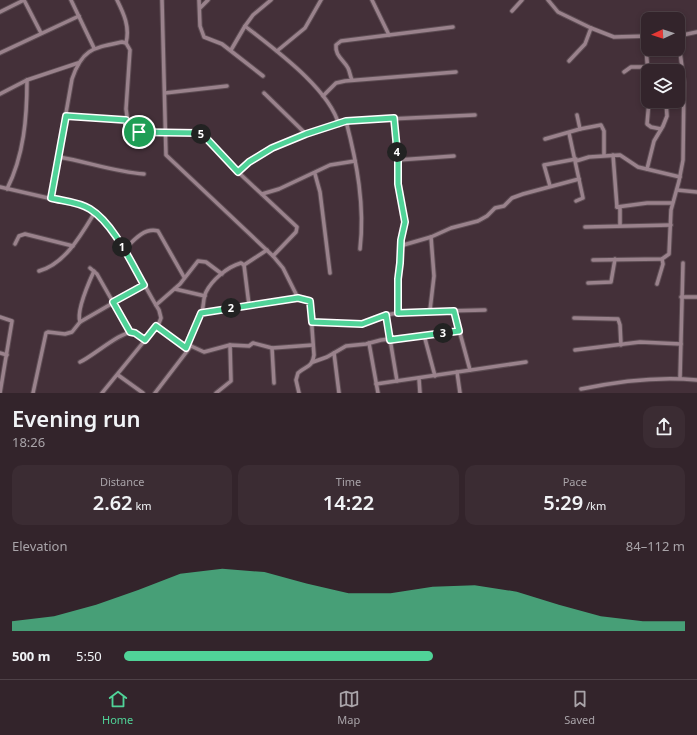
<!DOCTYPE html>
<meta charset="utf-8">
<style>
:root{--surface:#33242b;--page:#3b2c33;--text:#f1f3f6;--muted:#a9a4a9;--line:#4e4147;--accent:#50d398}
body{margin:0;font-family:"Noto Sans",sans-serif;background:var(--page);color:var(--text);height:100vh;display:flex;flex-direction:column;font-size:15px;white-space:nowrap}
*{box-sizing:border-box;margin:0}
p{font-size:13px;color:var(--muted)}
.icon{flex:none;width:22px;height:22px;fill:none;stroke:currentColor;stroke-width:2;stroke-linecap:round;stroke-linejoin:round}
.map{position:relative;height:393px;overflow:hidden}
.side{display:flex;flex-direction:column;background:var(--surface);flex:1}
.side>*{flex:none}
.needle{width:26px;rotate:267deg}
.fabs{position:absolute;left:641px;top:12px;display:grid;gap:8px}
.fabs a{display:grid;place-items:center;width:44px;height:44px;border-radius:8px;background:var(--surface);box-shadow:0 2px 6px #0003,0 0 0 1px var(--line);font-size:20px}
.pin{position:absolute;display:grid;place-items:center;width:34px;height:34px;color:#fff;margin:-17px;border:2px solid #fff;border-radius:50%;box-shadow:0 1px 4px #0007}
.km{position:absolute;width:20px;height:20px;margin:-10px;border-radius:50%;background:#222;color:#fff;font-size:11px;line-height:20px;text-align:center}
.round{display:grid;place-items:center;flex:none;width:42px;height:42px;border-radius:12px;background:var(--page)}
.summary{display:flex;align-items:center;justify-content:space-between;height:68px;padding:0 12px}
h1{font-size:22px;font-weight:600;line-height:30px}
.stats{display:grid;grid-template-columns:repeat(3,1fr);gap:6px;height:68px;padding:4px 12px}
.stats div{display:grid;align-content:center;border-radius:10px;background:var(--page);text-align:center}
.stats b{font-size:20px;font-weight:600}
.stats small{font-size:11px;font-weight:400}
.stats p{font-size:11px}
.chart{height:112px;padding:8px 12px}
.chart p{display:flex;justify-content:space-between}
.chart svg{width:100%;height:72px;margin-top:4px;fill:var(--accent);opacity:.7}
ul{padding:0 12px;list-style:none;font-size:13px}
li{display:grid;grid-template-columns:64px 48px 1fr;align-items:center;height:30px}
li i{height:10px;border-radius:5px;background:var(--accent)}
.tab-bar{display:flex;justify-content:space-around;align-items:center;height:56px;border-top:1px solid var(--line);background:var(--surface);font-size:11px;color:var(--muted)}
.tab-bar a{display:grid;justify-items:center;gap:2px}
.tab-bar .current{color:var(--accent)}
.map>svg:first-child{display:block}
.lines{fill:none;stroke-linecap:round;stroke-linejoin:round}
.minor-casing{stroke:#5d4c53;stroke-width:5.5}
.minor{stroke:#9a828c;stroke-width:3.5}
.route-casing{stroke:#fff;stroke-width:8}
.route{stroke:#50d398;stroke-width:5}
</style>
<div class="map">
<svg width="697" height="393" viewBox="0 0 697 393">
<rect width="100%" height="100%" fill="#443039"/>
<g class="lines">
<defs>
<g id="minor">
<path d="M 24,0 L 41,33"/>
<path d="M 71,0 L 94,48"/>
<path d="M 117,0 C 124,14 130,27 126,43"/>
<path d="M 162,0 L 166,155 L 273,256 L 283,268 L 298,298"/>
<path d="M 199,0 L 200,26 L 204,37 L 222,44 L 263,76"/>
<path d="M 372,0 L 389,35"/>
<path d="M 548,0 L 558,12 L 591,28"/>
<path d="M 200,8 L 208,0"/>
<path d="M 512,11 L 522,0"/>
<path d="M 0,12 L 24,0"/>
<path d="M 245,26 C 274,49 329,88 339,125"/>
<path d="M 645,36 L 648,73"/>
<path d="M 678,36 L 697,32"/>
<path d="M 231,50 L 245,26 L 253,15 L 271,0"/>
<path d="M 277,51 L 305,28 L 321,0"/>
<path d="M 0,53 L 79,16"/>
<path d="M 569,61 L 585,44 L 591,28 L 614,37 L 648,36"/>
<path d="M 624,72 L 631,67 L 647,67"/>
<path d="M 352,80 C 350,76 350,72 348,68 C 343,59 335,56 336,45 L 341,41 L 453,27"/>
<path d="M 165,93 L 227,86"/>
<path d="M 264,93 L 306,134"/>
<path d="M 0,94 L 27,80 L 78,63"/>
<path d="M 323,96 L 336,83 L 345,81 L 456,72"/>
<path d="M 649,101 L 647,124 L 651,127 L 661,129"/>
<path d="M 577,115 L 580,129"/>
<path d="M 66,117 L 126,120"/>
<path d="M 394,118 L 398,184 L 405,222 L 401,240 L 401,263 L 398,279 L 398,313"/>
<path d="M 346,121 C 357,163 365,206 360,249"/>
<path d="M 569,133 L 583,198 L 576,201"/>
<path d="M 545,139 L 580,129 L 601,125 L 604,131 L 604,155"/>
<path d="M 613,155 L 617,207"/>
<path d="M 59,157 C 88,162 115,172 144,174"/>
<path d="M 398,160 L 454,156"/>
<path d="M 576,161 L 589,157 L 620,155 L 638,167 L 680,177"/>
<path d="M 647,169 L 654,141 L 663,126 L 667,116 L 666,101"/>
<path d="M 238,172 L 249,162 L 272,148 L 306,134 L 346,121 L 475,115"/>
<path d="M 315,174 L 320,192 L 330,273"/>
<path d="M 550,186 L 544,165 L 576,159"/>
<path d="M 0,187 L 83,206 C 117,221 139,279 159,310 L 161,318 L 159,323 L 102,393"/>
<path d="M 7,189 C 24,155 27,118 27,80"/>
<path d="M 677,190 L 697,192"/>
<path d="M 262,194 L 279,189 L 330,165 L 355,161"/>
<path d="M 51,198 L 72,79 C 82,49 93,48 122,42 L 126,43 L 130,50 L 126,109 L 129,130 L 139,133 L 191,132 L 198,133 L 208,140 L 238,172 L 297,227 L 296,232 L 273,256"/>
<path d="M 620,225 L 620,208 L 617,207 L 647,203 L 672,203"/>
<path d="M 585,227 L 671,225"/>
<path d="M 15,244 L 19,236 L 25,234 L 73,246"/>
<path d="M 400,246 L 431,237 L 451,228 L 478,221 L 487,216 L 495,208 L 504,206 L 512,198 L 523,194 L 579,179"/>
<path d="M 124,250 C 133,241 144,227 158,231 L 184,277"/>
<path d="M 593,260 L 662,259 L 669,254 L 671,210 L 679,181 L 683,160 L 684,82 L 678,37"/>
<path d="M 244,265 L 249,305"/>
<path d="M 90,268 L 97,274 L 130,332"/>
<path d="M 39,271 C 65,264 81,235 95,212"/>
<path d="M 588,283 L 611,282 L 615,259"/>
<path d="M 657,284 L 663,264 L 662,259"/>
<path d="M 175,289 L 205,296"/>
<path d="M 681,297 L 697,297"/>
<path d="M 156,305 L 180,284 L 198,261 L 206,262 L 222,274"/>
<path d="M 430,310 L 434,276 L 431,237"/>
<path d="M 454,311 L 470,370"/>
<path d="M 201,313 L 298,298 L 310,301 L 314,355 C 312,368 307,365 298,373 L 296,380 L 299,393"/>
<path d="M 386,315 L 397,381"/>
<path d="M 0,317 L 12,321 L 0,393"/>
<path d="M 574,318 L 618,319 L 620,325 L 621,345"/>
<path d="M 80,322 C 76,311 89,282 94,271"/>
<path d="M 312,322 L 362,324 L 386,315 L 403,312 L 485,310"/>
<path d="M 156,326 L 186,348 L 191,346 L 204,352 L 230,345 L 249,346 L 253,343 L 272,348 L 313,345"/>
<path d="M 424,335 L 435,376"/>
<path d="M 369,343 L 378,393"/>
<path d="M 186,347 C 192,335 197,323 202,311 C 204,305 203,298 206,292 C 212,280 227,267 241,263 L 244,265 L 267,250"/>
<path d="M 272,348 L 274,383"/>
<path d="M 575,350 L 640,342 L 681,344"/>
<path d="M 0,353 L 7,355"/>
<path d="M 334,353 L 339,393"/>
<path d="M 80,362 C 92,357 122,330 134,332 C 137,333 142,337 144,339"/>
<path d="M 313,362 L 327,357 L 346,346 L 366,344 L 381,340 L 459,331"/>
<path d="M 457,372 L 460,393"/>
<path d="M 118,375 L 143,393"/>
<path d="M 680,378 L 683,263"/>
<path d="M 419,379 L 420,393"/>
<path d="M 376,384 L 526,362"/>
<path d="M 581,389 C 619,381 658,376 697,380"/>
<path d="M 33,393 L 46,333 L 48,332 L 65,334 L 72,332 L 80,322 L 144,285"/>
<path d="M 155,393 L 191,346"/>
<path d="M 216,393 L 231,381 L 230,345"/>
</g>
</defs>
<use href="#minor" class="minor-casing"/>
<use href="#minor" class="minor"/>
</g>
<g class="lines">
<defs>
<path id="route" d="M 66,116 L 126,120 L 129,130 L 132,132 L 198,133 L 208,140 L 238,172 L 249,162 L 272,148 L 306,134 L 346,121 L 394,118 L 398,160 L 398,184 L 405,222 L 401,240 L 400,263 L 398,279 L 398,313 L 454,311 L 459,331 L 390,340 L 386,315 L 362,324 L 312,322 L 310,301 L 298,298 L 201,313 L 186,348 L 156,326 L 145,340 L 135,333 L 130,332 L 113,302 L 144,285 C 131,262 113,223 90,209 C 79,202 63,201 51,198 Z"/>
</defs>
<use href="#route" class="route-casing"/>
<use href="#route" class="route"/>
</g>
</svg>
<div class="fabs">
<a><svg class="needle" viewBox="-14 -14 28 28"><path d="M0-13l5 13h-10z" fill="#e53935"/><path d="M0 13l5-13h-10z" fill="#a9a4a9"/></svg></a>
<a><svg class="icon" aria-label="layers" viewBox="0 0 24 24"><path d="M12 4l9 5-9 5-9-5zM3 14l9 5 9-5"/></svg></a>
</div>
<div class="pin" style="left:139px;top:132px;background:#1e9e55"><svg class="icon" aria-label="arrive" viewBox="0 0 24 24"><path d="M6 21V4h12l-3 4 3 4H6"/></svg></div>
<b class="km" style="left:122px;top:247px">1</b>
<b class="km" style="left:231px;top:308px">2</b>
<b class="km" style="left:443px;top:333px">3</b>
<b class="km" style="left:397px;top:152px">4</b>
<b class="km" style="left:201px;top:134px">5</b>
</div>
<section class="side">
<div class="summary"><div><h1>Evening run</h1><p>18:26</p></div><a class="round"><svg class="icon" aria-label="share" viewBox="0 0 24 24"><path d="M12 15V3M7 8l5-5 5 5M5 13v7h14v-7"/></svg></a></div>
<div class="stats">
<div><p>Distance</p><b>2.62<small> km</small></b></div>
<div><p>Time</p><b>14:22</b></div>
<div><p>Pace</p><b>5:29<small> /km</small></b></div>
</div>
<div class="chart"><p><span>Elevation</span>84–112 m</p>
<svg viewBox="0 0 160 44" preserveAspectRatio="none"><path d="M0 44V38L10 35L20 28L30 19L40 9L50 6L60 8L70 15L80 21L90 21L100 17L110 16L120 20L130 28L140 35L150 38L160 38V44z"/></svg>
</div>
<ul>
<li><b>500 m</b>5:50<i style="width:55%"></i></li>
</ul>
</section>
<nav class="tab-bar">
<a class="current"><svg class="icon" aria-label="home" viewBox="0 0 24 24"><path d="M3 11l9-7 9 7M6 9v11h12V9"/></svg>Home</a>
<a><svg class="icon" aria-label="map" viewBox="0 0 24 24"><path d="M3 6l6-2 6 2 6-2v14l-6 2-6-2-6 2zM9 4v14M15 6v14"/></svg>Map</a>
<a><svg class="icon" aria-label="saved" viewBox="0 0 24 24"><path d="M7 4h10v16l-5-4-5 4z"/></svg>Saved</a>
</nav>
